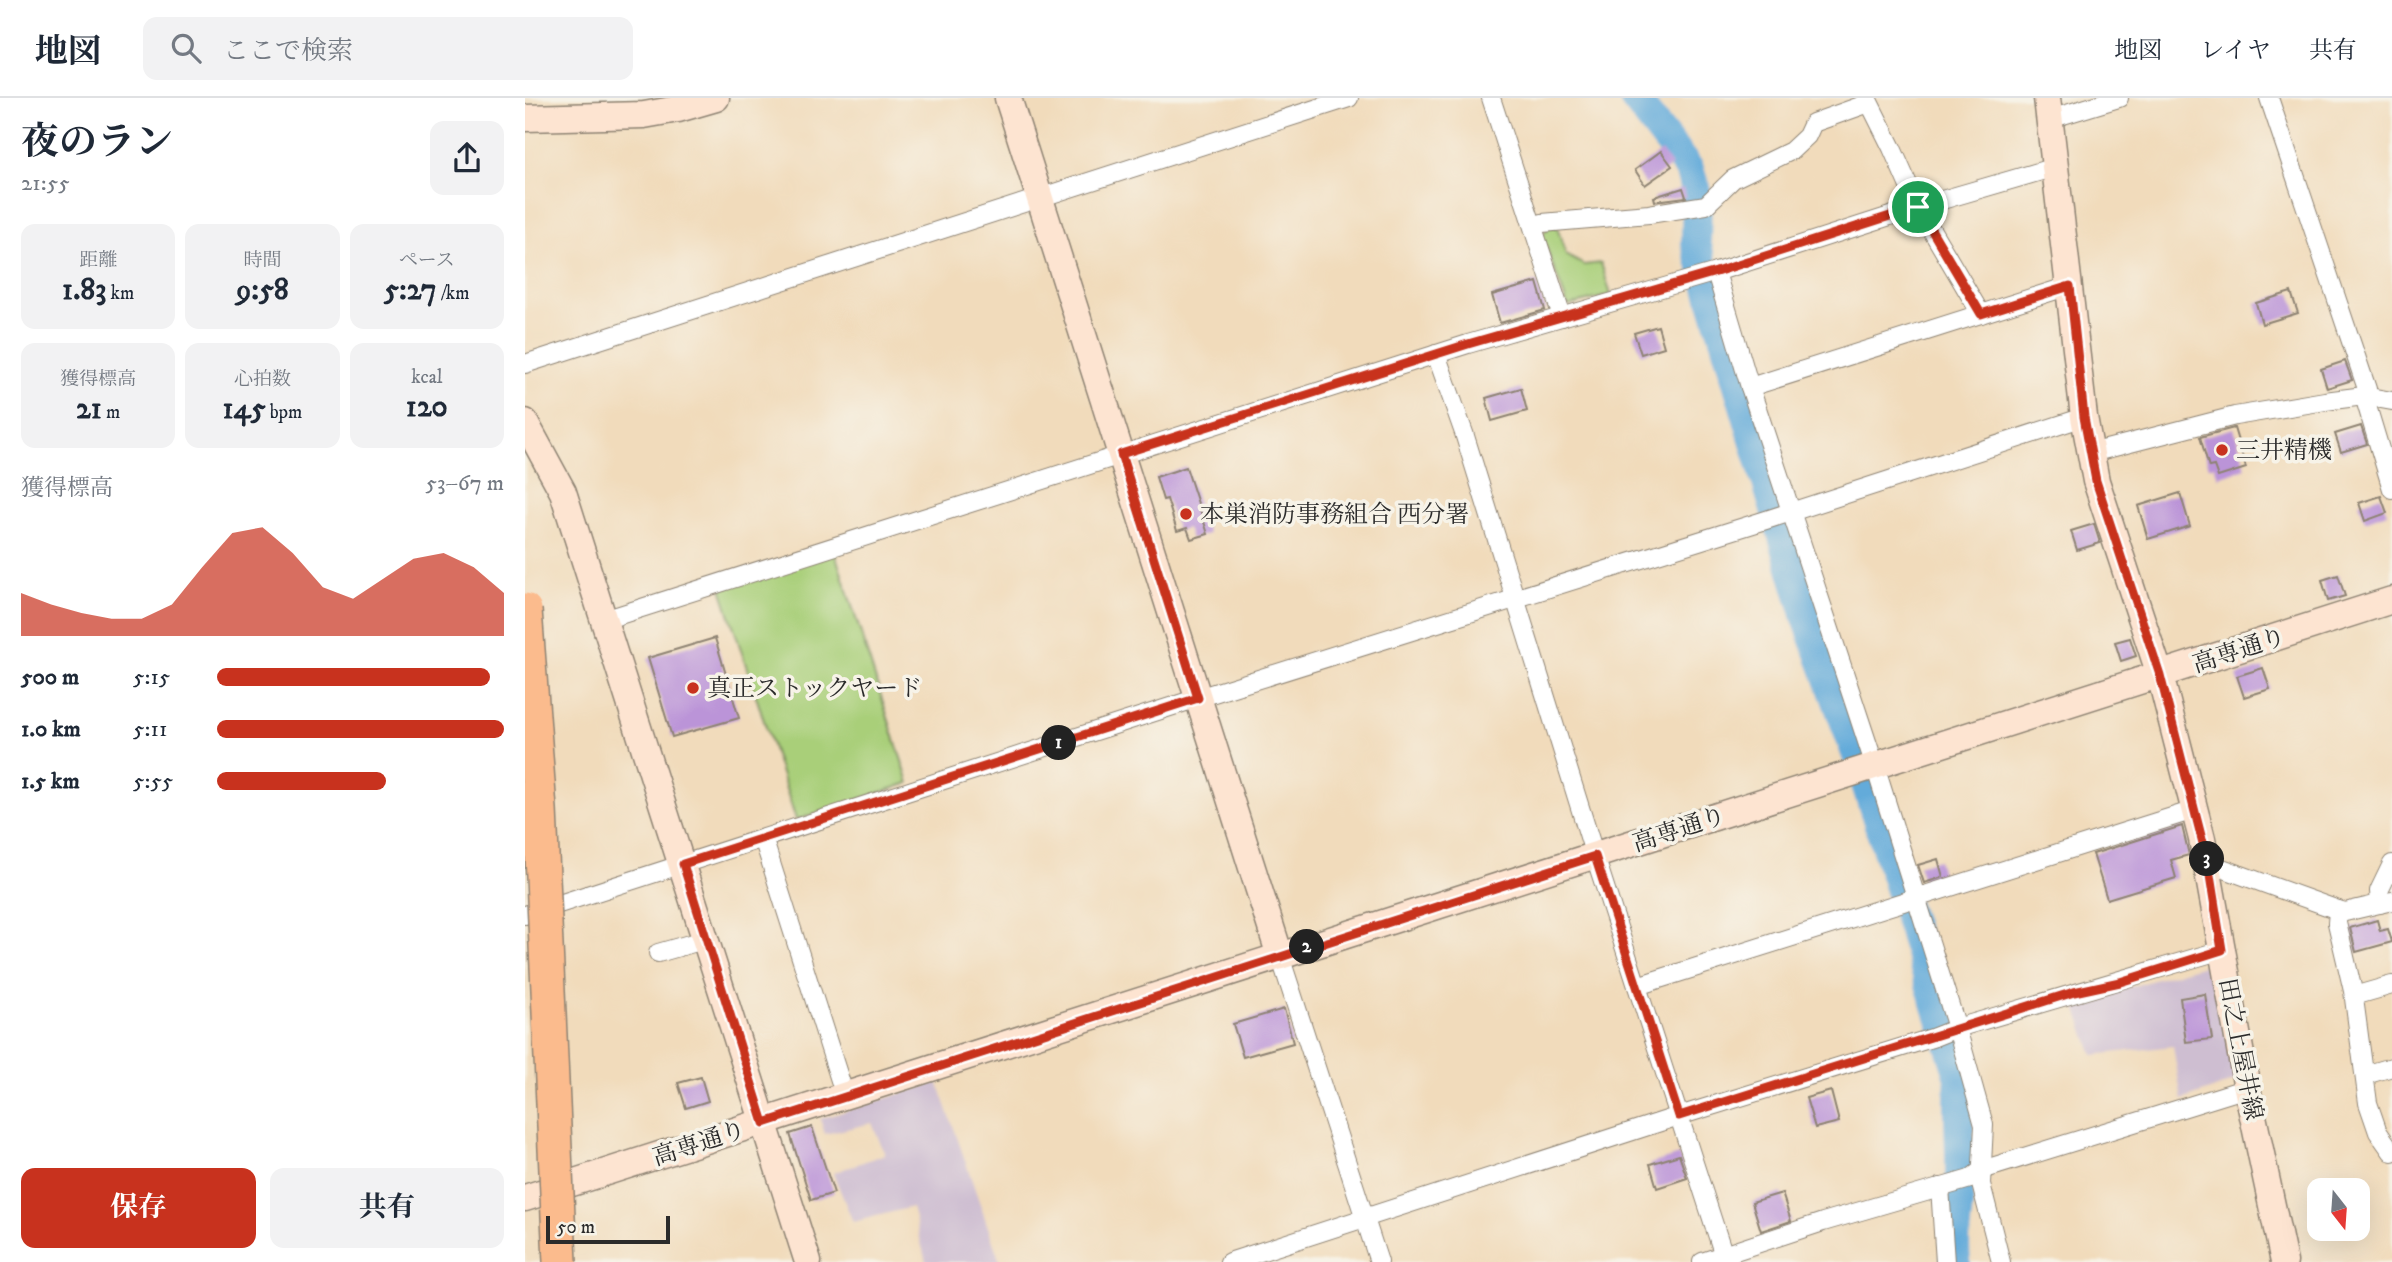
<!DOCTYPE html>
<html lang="ja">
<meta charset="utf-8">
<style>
:root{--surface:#fff;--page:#f2f2f3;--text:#1f2937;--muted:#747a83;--line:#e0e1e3;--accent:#c8321e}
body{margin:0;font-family:"IM FELL DW Pica","Noto Serif JP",serif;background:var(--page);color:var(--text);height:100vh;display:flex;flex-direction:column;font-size:26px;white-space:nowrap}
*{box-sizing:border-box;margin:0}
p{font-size:23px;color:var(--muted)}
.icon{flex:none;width:38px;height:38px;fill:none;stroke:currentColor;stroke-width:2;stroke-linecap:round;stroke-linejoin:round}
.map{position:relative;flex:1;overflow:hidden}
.side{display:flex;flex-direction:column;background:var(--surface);width:525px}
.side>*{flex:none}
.needle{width:46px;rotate:163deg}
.buttons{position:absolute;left:1782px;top:1080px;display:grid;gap:14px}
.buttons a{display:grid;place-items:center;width:63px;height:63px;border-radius:14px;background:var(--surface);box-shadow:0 7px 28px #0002;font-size:35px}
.scale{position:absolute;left:21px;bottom:18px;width:124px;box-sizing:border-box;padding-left:7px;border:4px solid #2b2b2b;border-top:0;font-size:19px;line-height:24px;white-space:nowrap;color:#2b2b2b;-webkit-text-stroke:5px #f7f3e8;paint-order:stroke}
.pin{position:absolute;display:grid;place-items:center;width:60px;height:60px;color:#fff;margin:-30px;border:4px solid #fff;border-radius:50%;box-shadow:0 2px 7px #0007}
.km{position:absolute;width:35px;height:35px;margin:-18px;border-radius:50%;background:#222;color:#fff;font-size:19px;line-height:35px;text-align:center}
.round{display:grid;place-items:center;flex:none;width:74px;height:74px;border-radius:14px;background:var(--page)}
.summary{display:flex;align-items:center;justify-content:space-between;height:119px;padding:0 21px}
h1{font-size:38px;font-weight:700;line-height:52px}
.figures{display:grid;grid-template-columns:repeat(3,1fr);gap:10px;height:119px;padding:7px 21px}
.figures div{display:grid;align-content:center;border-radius:14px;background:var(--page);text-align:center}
.figures b{font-size:30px;font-weight:700}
.figures small{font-size:19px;font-weight:400}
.figures p{font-size:19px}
.chart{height:196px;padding:14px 21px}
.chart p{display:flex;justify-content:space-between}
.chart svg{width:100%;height:126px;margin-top:7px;fill:var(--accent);opacity:.7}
.cta{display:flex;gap:14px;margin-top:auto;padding:14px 21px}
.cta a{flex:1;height:80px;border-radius:14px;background:var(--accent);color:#fff;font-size:28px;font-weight:700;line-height:80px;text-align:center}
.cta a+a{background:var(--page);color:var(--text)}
ul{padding:0 21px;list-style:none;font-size:23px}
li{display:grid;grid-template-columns:112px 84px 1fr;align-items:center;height:52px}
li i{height:18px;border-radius:9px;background:var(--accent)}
header{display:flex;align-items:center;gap:42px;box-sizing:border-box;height:98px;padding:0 35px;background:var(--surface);border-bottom:2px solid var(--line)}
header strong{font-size:33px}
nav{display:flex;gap:38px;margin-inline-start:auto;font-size:24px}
.search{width:490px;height:63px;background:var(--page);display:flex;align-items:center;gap:18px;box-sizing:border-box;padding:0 24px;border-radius:14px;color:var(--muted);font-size:26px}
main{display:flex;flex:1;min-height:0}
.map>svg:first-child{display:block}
.industrial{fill:#cebed1}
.green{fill:#a9cf79;stroke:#6a7d52;stroke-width:2}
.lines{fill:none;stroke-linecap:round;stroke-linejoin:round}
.river{stroke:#64abda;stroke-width:30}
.building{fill:#bb94d8}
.street-casing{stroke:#8e8373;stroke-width:20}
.secondary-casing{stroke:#8e8373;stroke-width:29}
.street{stroke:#fff;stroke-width:18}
.secondary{stroke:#fde4d1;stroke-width:26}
.highway-bridge-casing{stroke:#8e8373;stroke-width:36;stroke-linecap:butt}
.highway-bridge{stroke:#fbbb8d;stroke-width:33}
.route-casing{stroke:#fff;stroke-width:14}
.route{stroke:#c8321e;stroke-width:9}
.poi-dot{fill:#c8321e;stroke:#f7f3e8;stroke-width:2.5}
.labels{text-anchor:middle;stroke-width:7;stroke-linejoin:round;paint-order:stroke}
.poi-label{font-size:24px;fill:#2b2b2b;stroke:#f7f3e8;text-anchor:start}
.street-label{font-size:24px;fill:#2b2b2b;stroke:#f7f3e8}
</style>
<header>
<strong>地図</strong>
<div class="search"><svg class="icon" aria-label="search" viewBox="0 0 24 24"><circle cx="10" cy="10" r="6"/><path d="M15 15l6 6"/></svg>ここで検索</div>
<nav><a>地図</a><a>レイヤ</a><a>共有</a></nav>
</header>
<main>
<section class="side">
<div class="summary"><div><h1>夜のラン</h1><p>21:55</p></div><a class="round"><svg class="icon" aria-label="share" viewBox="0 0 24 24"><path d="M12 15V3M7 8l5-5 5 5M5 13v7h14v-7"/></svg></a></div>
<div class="figures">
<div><p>距離</p><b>1.83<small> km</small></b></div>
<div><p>時間</p><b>9:58</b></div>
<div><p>ペース</p><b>5:27<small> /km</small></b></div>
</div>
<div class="figures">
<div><p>獲得標高</p><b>21<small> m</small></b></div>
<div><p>心拍数</p><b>145<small> bpm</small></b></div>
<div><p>kcal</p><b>120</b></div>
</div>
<div class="chart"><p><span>獲得標高</span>53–67 m</p>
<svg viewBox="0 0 160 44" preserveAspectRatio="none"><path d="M0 44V29L10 33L20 36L30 38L40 38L50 33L60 20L70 8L80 6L90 15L100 27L110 31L120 24L130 17L140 15L150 20L160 29V44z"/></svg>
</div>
<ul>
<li><b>500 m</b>5:15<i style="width:95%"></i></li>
<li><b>1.0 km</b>5:11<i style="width:100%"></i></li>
<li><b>1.5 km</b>5:55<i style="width:59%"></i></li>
</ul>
<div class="cta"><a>保存</a><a>共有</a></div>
</section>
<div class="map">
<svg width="1867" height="1164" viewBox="0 0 1867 1164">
<rect width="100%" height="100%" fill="#f7f3e8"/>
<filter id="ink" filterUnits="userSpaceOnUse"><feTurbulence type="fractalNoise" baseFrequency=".0143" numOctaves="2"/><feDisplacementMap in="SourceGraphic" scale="14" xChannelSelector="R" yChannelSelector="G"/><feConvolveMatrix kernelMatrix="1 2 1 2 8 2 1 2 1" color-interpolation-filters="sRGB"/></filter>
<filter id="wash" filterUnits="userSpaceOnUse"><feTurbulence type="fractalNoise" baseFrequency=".00686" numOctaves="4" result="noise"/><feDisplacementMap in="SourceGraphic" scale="28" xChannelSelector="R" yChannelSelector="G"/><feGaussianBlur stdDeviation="1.57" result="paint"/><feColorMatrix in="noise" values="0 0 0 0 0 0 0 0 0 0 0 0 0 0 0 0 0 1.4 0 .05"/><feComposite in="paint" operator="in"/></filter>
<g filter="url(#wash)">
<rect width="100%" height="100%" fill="#f1dbbb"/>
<g class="industrial">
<path d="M 1688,864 L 1710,983 L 1657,1002 L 1648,948 L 1568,957 L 1550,906 Z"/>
<path d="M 413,984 L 475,1164 L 401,1164 L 387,1109 L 328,1124 L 308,1075 L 360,1056 L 347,1025 L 300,1036 L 295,1021 Z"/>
</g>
<g class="green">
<path d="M 1023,129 L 1032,129 L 1041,157 L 1059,167 L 1076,165 L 1086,197 L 1043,208 L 1017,138 Z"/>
<path d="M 309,452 L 384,685 L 271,722 L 196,490 Z"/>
</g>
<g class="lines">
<path class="river" d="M 1109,0 L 1164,71 L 1172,97 L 1171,145 L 1282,520 L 1332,658 L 1435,980 C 1432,1013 1436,1045 1435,1078 C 1435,1107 1427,1135 1431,1164"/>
</g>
<g id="blocks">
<g class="building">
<path d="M 1136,53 L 1147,68 L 1120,87 L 1110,72 Z"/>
<path d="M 1158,90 L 1161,99 L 1130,103 L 1129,99 Z"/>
<path d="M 1012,184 L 1020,212 L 975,225 L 967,197 Z"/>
<path d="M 1766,194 L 1773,215 L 1737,226 L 1731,205 Z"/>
<path d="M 1133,228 L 1139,249 L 1116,256 L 1109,235 Z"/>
<path d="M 1820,263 L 1827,282 L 1802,290 L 1796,271 Z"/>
<path d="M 996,290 L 1002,313 L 967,323 L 961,300 Z"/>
<path d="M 1836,328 L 1842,346 L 1816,354 L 1810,336 Z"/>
<path d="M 1709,330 L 1721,370 L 1693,379 L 1689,368 L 1684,369 L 1675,339 Z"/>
<path d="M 661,369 L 683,436 L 666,441 L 662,430 L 652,433 L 642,401 L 638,402 L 631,379 Z"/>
<path d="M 1655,395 L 1665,428 L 1623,441 L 1613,408 Z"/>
<path d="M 1856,398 L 1862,415 L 1840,423 L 1834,405 Z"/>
<path d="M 1569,426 L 1575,445 L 1552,452 L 1546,433 Z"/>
<path d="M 1813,477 L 1820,498 L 1803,503 L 1797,482 Z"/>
<path d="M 190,540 L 214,620 L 147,639 L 123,560 Z"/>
<path d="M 1605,540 L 1611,558 L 1596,563 L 1590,544 Z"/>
<path d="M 1738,570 L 1745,591 L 1719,599 L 1712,578 Z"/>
<path d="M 1657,728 L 1664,757 L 1646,762 L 1651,780 L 1582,801 L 1568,756 Z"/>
<path d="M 1413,761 L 1418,779 L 1399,785 L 1393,767 Z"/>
<path d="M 1852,822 L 1855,833 L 1863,831 L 1867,844 L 1831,854 L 1825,830 Z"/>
<path d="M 1680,896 L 1687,941 L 1661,944 L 1655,900 Z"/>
<path d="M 759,911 L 768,945 L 718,959 L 708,926 Z"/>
<path d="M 176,979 L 183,1003 L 161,1010 L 153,985 Z"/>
<path d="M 1306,993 L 1314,1024 L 1290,1030 L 1281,1000 Z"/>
<path d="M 287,1029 L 309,1095 L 286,1102 L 265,1036 Z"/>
<path d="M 1154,1057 L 1162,1080 L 1132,1090 L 1125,1066 Z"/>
<path d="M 1257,1095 L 1266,1123 L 1236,1133 L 1227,1104 Z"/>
</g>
</g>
</g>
<g filter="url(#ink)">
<use href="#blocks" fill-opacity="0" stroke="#8e8373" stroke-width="2"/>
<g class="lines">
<defs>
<g id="street">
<path d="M 966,0 L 1037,219"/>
<path d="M 1342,0 L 1367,50 L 1393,109 L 1456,216"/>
<path d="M 1744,0 L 1842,291 L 1839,298 L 1867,391"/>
<path d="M 1525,21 L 1594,0"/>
<path d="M 1008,128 L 1017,125 L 1124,116 L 1181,107 L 1208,81 L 1266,53 L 1282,38 L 1288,25 L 1344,5"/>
<path d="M 1191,174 L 1225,289 L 1350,668 L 1432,930 L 1459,1027 L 1456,1086 L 1476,1164"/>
<path d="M 911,256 L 939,335 L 1070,758 L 1201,1164"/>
<path d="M 0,266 L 824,0"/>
<path d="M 1225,289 L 1544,188"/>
<path d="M 1566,355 L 1710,318 L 1800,303 L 1839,298 L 1867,303"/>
<path d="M 79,522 L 943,246 L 1188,175 L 1393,109 L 1530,69"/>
<path d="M 238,740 L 320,998"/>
<path d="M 1683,765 L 1813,812 L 1820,814 L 1867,803"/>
<path d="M 1855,806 L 1854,793 L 1867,766"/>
<path d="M 1813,812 L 1812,825 L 1828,893 L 1843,1005 L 1853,1034 L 1867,1054"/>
<path d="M 0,817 L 673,600 L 1241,422 L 1559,319"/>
<path d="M 133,855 L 182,841"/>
<path d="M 755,858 L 854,1164"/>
<path d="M 1112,888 L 1669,712"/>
<path d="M 1829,898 L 1867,887"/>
<path d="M 1840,977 L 1867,969"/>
<path d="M 1415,1089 L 1420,1164"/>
<path d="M 704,1164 L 1154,1018 L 1407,940 L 1432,930 L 1697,852"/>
<path d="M 1177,1164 L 1298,1124 L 1445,1081 L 1457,1072 L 1722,990"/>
</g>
<g id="secondary">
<path d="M 483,0 L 755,858"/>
<path d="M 1522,0 L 1559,319 L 1571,383 L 1635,577 L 1677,741 L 1722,990 L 1759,1164"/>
<path d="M 0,20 L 119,17 L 153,11 L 191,0"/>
<path d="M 0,324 L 38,394 L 283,1164"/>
<path d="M 0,1100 L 1867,502"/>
</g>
</defs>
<use href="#street" class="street-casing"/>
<use href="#secondary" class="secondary-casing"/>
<use href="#street" class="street"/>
<use href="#secondary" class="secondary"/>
<defs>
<path id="highway-bridge" d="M 0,512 L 15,711 L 35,1164"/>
</defs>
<use href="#highway-bridge" class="highway-bridge-casing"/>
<use href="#highway-bridge" class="highway-bridge"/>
</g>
</g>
<g class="lines" filter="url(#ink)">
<defs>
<path id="route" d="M 1393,109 L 1456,216 L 1545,188 L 1559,319 L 1571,383 L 1635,577 L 1683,765 L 1697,852 L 1595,884 L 1549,894 L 1154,1018 L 1070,758 L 239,1025 L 158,766 L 673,600 L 596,356 L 943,246 L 1191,174 Z"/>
</defs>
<use href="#route" class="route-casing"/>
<use href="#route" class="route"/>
</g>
<g class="poi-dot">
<circle cx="1697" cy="352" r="7"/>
<circle cx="661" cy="416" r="7"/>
<circle cx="168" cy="590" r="7"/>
</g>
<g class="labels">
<g class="poi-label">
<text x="1711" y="360">三井精機</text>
<text x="675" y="424">本巣消防事務組合 西分署</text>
<text x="182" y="598">真正ストックヤード</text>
</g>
<g class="street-label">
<text transform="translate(1714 552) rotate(-18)" y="8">高専通り</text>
<text transform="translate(1154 731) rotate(-18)" y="8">高専通り</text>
<text transform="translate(1716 951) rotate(79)" y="8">田之上屋井線</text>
<text transform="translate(174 1045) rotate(-18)" y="8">高専通り</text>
</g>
</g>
</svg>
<div class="buttons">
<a><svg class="needle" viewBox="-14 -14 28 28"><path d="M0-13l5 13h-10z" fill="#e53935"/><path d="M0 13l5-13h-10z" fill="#747a83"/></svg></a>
</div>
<div class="scale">50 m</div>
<div class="pin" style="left:1393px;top:109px;background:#1e9e55"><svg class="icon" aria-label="arrive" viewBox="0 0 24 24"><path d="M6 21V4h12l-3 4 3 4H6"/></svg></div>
<b class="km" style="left:534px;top:645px">1</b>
<b class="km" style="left:782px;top:849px">2</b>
<b class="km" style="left:1682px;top:761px">3</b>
</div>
</main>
